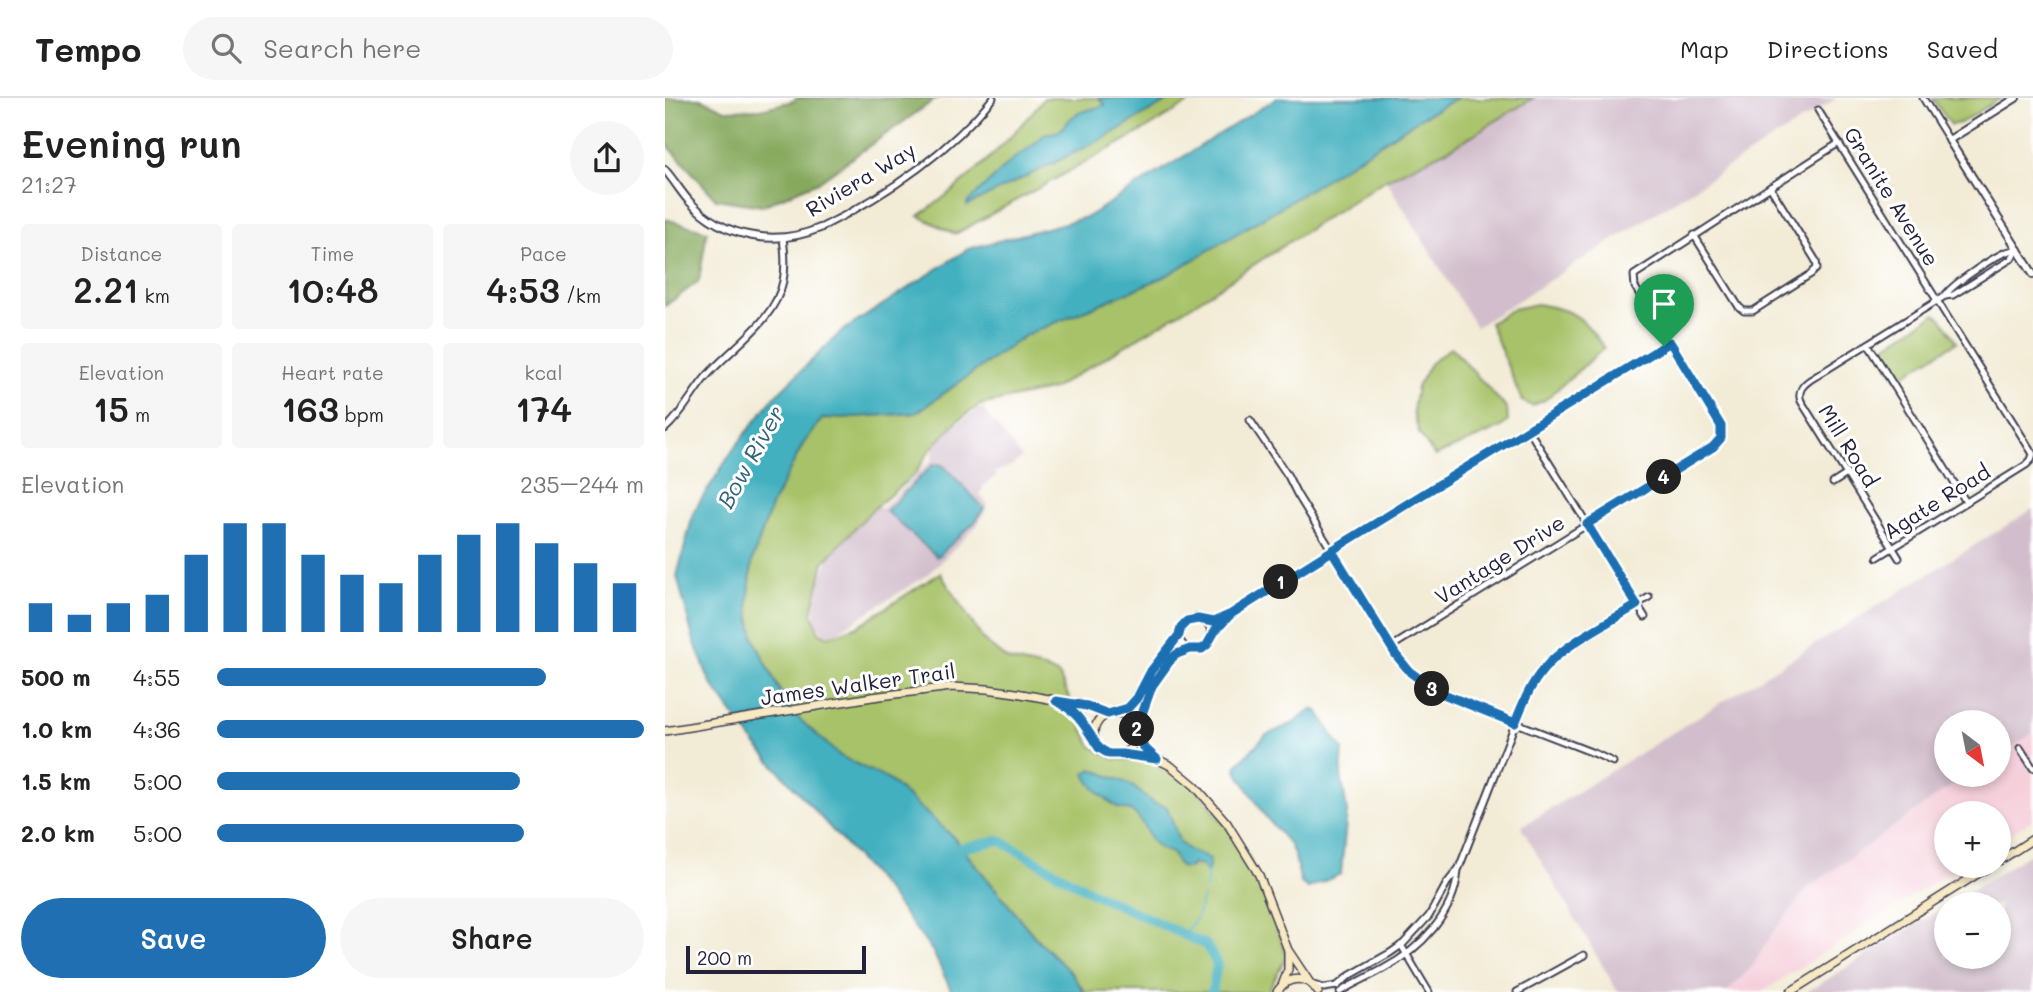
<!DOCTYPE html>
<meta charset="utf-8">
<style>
:root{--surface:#fff;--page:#f6f6f6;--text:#222;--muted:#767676;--line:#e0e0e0;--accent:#1f6fb2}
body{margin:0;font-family:Mali,sans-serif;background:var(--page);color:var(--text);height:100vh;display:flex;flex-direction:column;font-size:26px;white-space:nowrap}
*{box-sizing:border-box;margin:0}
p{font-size:23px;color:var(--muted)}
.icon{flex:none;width:38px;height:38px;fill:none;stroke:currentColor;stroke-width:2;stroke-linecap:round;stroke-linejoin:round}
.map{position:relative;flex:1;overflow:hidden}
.side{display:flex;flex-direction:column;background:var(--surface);width:665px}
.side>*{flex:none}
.needle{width:46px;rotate:148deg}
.buttons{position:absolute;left:1269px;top:612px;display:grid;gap:14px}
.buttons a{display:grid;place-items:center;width:77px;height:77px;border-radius:50%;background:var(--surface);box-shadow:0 4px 10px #0003;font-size:35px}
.scale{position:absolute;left:21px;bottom:18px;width:180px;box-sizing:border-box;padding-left:7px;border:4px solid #22223b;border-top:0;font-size:19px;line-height:24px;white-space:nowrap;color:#22223b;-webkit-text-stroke:5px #fff;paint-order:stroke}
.pin{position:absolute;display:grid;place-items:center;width:60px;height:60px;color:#fff;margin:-72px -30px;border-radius:50% 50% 50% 0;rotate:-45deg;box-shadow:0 0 7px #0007}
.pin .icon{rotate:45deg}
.km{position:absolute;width:35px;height:35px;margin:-18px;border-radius:50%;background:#222;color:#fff;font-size:19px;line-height:35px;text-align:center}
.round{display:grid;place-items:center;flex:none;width:74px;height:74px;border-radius:37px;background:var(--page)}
.head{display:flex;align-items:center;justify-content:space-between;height:119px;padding:0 21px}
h1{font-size:38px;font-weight:600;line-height:52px}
.metrics{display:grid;grid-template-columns:repeat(3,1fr);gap:10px;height:119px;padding:7px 21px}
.metrics div{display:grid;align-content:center;border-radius:7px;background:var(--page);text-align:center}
.metrics b{font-size:35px;font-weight:600}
.metrics small{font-size:19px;font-weight:400}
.metrics p{font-size:19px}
.chart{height:196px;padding:14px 21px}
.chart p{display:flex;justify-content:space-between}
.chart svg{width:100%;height:126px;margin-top:7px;stroke:var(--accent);stroke-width:6}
.action{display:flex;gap:14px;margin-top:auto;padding:14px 21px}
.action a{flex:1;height:80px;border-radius:42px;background:var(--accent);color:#fff;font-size:28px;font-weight:600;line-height:80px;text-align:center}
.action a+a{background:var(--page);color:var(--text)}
ul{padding:0 21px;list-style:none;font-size:23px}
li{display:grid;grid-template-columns:112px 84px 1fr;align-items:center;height:52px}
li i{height:18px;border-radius:9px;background:var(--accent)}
header{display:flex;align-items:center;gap:42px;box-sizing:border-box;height:98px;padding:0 35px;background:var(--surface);border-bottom:2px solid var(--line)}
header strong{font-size:33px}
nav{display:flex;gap:38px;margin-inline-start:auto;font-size:24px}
.search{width:490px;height:63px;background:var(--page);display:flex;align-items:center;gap:18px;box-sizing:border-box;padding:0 24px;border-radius:38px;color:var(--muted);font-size:26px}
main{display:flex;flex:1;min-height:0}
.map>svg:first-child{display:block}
.built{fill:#f5cfda}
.industrial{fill:#d1bdcb}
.green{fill:#a7c268;stroke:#647252;stroke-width:2}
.forest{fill:#85a85c;stroke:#54654c;stroke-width:2}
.water{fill:#42b0bf;stroke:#32697d;stroke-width:2}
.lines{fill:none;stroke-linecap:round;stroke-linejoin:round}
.stream{stroke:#42b0bf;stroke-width:2}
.river{stroke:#42b0bf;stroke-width:10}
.minor-casing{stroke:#414052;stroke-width:9}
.tertiary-casing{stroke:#414052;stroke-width:10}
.secondary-casing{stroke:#414052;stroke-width:10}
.minor{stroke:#fff;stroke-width:5}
.tertiary{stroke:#fff;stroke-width:6}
.secondary{stroke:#f7e9c3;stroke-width:7}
.route-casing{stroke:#fff;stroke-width:14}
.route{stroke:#1f6fb2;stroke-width:9}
.labels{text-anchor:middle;stroke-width:6;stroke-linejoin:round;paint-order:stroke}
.street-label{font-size:21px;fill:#22223b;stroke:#fff}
.water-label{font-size:23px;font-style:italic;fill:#306276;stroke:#fff}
</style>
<header>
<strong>Tempo</strong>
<div class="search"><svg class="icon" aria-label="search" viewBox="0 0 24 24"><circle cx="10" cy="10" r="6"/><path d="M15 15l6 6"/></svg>Search here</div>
<nav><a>Map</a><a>Directions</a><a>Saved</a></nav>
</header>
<main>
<section class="side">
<div class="head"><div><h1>Evening run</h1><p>21:27</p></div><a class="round"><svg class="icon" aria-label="share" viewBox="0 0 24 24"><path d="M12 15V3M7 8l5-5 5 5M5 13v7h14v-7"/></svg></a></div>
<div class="metrics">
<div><p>Distance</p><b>2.21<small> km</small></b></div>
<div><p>Time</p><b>10:48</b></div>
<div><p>Pace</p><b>4:53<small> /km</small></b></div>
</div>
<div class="metrics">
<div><p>Elevation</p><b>15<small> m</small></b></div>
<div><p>Heart rate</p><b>163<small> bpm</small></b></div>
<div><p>kcal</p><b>174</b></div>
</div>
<div class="chart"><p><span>Elevation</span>235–244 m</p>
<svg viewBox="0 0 160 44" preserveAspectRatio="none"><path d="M5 44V34M15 44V38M25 44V34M35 44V31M45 44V17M55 44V6M65 44V6M75 44V17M85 44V24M95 44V27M105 44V17M115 44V10M125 44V6M135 44V13M145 44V20M155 44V27"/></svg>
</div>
<ul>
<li><b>500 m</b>4:55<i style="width:77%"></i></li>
<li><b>1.0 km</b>4:36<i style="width:100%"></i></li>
<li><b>1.5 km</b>5:00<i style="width:71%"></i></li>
<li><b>2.0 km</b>5:00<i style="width:72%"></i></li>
</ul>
<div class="action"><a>Save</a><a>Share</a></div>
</section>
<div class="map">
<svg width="1368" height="894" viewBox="0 0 1368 894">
<rect width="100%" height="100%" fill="#fff"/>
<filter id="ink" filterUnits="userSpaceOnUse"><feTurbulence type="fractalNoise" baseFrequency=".0143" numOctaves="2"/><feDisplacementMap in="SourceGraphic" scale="14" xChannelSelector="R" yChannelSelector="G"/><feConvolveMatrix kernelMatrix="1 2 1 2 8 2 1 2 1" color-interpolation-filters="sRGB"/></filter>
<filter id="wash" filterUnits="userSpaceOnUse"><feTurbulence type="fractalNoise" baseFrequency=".00686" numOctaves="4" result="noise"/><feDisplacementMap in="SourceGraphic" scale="28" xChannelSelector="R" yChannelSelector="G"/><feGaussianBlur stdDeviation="1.57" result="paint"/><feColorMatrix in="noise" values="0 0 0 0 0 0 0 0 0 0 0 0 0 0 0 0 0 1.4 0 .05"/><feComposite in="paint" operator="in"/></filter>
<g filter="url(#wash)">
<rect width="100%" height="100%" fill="#f2ebd5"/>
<path class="built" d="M 1368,635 L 1368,721 L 1334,743 L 1334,716 L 1281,716 L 1281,768 L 1294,768 L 1097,894 L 1062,894 L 1087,869 L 1107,836 L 1143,790 L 1275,696 L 1303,677 L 1334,677 L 1334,658 Z"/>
<g class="industrial">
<path d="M 868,0 L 1172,0 L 811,229 L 721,82 L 788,49 Z"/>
<path d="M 314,311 L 318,311 L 357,360 L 346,368 L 330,374 L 332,377 L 317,389 L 318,391 L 314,396 L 323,407 L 312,428 L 262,477 L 167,537 L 159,536 L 150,522 L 150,510 L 157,478 L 165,459 L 211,410 L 218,410 L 268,361 L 268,352 L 286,330 Z"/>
<path d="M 1368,411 L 1368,635 L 1334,658 L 1334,625 L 1281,625 L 1281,677 L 1303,677 L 1275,696 L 1143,790 L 1107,836 L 1087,869 L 1062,894 L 953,894 L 856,729 Z"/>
<path d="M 1368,754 L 1368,894 L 1142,894 L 1281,808 L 1281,859 L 1334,859 L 1334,807 L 1283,807 Z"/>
</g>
<g class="green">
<path d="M 379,0 L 532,0 L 474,35 L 290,136 L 254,118 C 302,84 343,45 379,0 Z"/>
<path d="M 792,0 L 868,0 L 788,49 L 718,83 L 516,214 L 388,291 L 315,307 L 292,323 L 264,353 L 251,375 L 206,413 L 159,464 L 147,515 L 154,534 L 163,539 L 193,528 L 275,475 L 319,543 L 343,562 L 379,570 L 394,577 L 426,648 L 449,661 L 492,661 L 530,688 L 584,759 L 622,858 L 602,894 L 420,894 L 408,878 L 369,838 L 287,738 L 224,682 L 175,658 L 131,618 L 117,597 L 89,541 L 83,506 L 87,463 L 107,406 L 138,346 L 157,321 L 251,315 L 361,237 L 499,179 L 626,103 L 757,19 Z"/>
<path d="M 1267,0 L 1336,0 L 1295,25 L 1286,27 Z"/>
<path d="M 872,206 C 910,213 917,217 939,250 L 880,302 L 867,308 L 857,303 L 825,225 L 848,211 Z"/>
<path d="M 1270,216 L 1277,221 L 1292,244 L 1232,281 L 1217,257 L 1217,250 Z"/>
<path d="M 786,249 L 842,311 L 843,323 L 835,330 L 770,358 L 754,335 L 748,313 L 752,289 L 765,266 Z"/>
</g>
<g class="forest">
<path d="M 0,0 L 35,0 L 60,12 L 96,11 L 128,3 L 132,0 L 272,0 L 153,84 L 97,108 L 51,101 L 0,44 Z"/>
<path d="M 0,121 L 42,133 L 34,183 L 0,208 Z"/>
</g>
<g class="water">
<path d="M 434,0 L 508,0 L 437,41 L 302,108 L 302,105 L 347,62 L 367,48 L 381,35 C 400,36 398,25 410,17 C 419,12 431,10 440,7 Z"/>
<path d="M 612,0 L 792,0 L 757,19 L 626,103 L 499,179 L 361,237 L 251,315 L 157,321 L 138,346 L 107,406 L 87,463 L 83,506 L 89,541 L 117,597 L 131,618 L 175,658 L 224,682 L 287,738 L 369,838 L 407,876 L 419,894 L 287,894 L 268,854 L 221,792 L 91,647 L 45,584 L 28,540 L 12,478 L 29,413 L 68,352 L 110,298 L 176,234 L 303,151 L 422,119 Z"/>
<path d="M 273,366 L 279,368 L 319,410 L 310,424 L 272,459 L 221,413 L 268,367 Z"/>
<path d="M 647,611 L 654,614 L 667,637 L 678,651 L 676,677 L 682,713 L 676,776 L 643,790 L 636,785 L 630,759 L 625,747 L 600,718 L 571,672 L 572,667 L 601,637 L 629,625 Z"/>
<path d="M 427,671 L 465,686 L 488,705 L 502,709 L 515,745 L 525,753 L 545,761 L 543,774 L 541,774 L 535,766 L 532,768 L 528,765 L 526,769 L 518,770 L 514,768 L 507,755 C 503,754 499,753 496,751 C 475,739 484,713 453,710 C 442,702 423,687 420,675 Z"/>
</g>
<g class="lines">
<g class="stream">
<path d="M 541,792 L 543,774"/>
<path d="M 518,836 L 531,821 L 538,799"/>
</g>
<path class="river" d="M 297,750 L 334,742 L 428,795 L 541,847 L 552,866 L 547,894"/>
</g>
</g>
<g filter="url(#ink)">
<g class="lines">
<defs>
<g id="minor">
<path d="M 1258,0 L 1284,42"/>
<path d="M 1153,12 L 1368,356 L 1366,362 L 1361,367 L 1213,459"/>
<path d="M 155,130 C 220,98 282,56 328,0"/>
<path d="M 1029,137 L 1074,209 L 1079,213 L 1088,213 L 1146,176 L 1152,170 L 1151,163 L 1105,89"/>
<path d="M 1280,198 C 1284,188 1329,159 1341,154 C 1345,153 1349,152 1353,151"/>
<path d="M 1203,246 L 1301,404"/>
<path d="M 585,322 L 623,378 L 632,396 L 731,557 C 743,575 759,588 779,597 L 931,656 L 948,664"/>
<path d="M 0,331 C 17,316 26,297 40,280 C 66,249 110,224 118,183 C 121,169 120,154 118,140"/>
<path d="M 863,331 L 980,519"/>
<path d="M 1168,385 L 1182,376"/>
<path d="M 1234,460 L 1136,303 C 1132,293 1138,287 1145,282 L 1280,198 L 1288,197 L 1346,161 L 1353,151"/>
<path d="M 566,516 L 1005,244"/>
<circle cx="530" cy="536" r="16"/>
<path d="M 539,523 L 548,524 L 566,516 L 546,539"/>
<path d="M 726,549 L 1053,345 L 1057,336 L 1056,328 L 970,189 L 969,177 L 1174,45"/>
<path d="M 449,615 C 477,607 472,593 486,573 C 493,562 502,552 510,541 L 514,537"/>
<path d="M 471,633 C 479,603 492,562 525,551"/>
<path d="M 1355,650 L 1368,670"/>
<path d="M 736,847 L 764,894"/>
<path d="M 648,887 L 659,890 L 672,888 L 684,878 L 725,855 L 738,846 L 764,818 L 782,785 L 794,770 L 857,608 L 869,583 L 892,557 L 984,499"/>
<path d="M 675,894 C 689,885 704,879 718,871 C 756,851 790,815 793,772"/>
<path d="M 852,894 L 919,857"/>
</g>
<g id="tertiary">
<path d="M 1351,0 L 1284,42 L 1368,176"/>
<path d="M 0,72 C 9,82 15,93 24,103 C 58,140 110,149 155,130"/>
</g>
<g id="secondary">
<path d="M 398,606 L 414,618 L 429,642"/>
<circle cx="450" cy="636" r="21"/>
<path d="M 0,633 L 207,599 L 286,589 L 322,591 L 351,595 L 422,608 L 443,616"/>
<path d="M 471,638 L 479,649 L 492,661 L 506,668 L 530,688 L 562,725 L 594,777 L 623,852 L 645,885"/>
<path d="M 457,656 L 491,661"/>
<path d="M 1334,763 L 1368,741"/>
<path d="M 618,885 L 623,872 L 623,853"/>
<path d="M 612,894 C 623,877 642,877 653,894"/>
<path d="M 1125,894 L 1325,768"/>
</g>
</defs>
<use href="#minor" class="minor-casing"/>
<use href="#tertiary" class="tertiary-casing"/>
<use href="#secondary" class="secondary-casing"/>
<use href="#minor" class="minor"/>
<use href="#tertiary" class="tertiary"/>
<use href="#secondary" class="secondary"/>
</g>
</g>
<g class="lines" filter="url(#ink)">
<defs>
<path id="route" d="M 999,248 L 682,443 L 566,516 L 548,524 L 533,521 L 522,523 L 516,529 L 514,537 L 486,573 L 472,600 L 463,610 L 443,616 L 422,608 L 391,603 C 414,614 420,629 434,650 L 444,656 L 457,656 L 492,661 C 483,653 472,645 471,633 L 487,588 L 507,560 L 512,556 L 525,551 L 537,551 L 542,547 L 550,533 L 566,516 L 667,453 L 731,557 L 745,574 L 771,593 L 850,625 C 858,606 865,587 878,572 C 899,546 943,525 972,507 L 922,426 L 1048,349 L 1056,340 L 1056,328 L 1005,244 L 999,248"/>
</defs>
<use href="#route" class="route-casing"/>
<use href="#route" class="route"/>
</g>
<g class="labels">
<g class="street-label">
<text transform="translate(196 82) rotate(-31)" y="7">Riviera Way</text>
<text transform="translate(1226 99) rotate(58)" y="7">Granite Avenue</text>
<text transform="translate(1183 348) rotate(58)" y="7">Mill Road</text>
<text transform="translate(1272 404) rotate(-32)" y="7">Agate Road</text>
<text transform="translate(835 462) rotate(-32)" y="7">Vantage Drive</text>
<text transform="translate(193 587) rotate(-8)" y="7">James Walker Trail</text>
</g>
<g class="water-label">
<text transform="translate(86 359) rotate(-61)" y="8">Bow River</text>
</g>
</g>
</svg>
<div class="buttons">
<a><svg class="needle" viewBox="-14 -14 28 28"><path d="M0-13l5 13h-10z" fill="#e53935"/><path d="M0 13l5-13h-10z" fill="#767676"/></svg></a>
<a>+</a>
<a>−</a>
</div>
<div class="scale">200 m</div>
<div class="pin" style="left:999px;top:248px;background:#1e9e55"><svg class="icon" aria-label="arrive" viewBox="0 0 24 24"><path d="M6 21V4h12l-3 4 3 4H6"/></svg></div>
<b class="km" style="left:616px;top:484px">1</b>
<b class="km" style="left:472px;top:631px">2</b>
<b class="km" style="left:767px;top:591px">3</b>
<b class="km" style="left:999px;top:379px">4</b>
</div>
</main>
